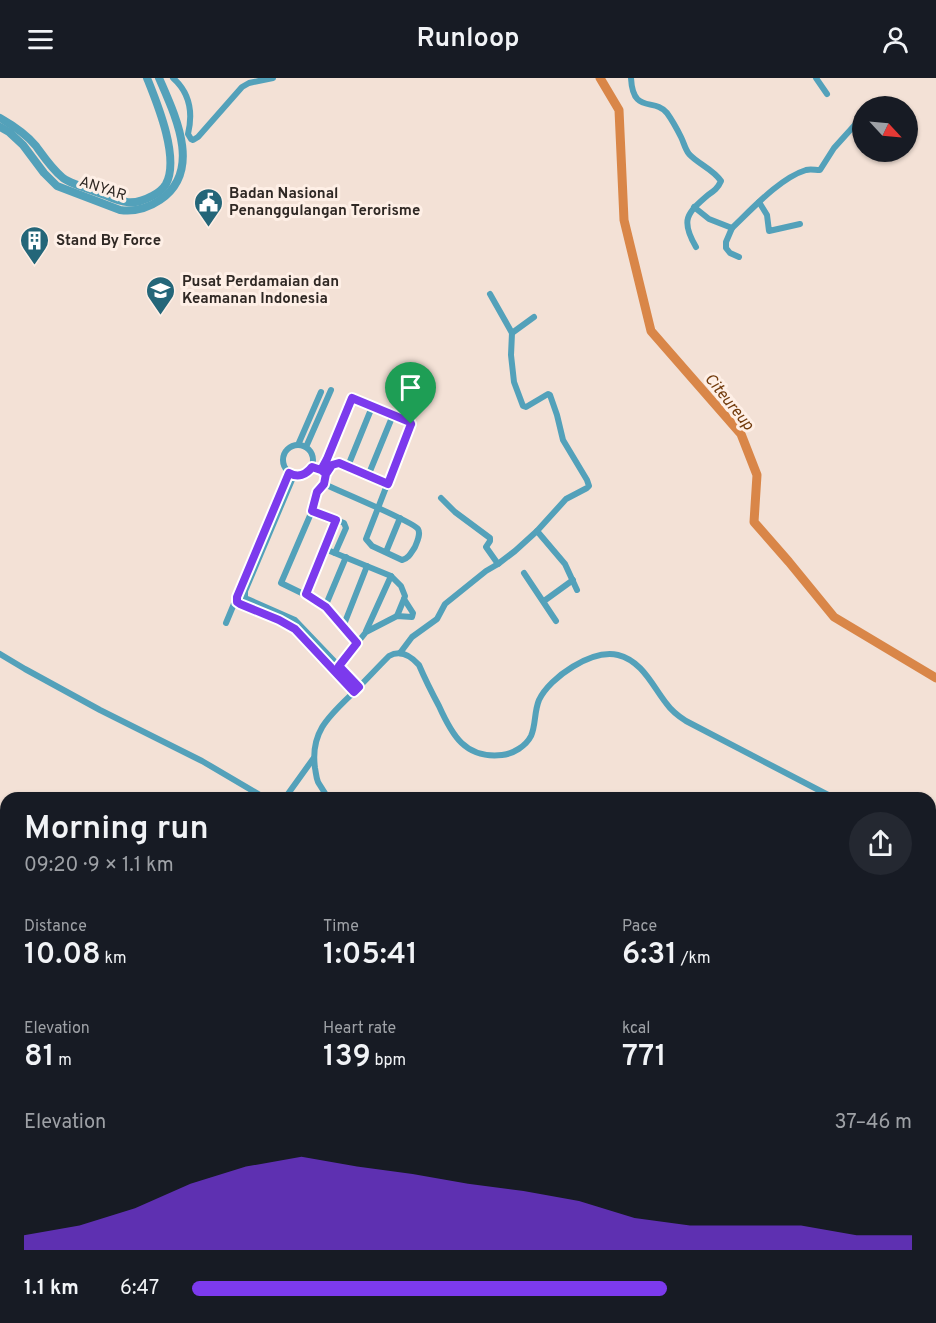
<!DOCTYPE html>
<meta charset="utf-8">
<style>
:root{--surface:#171b24;--page:#242831;--text:#f1f3f6;--muted:#9ea1a6;--accent:#7c3aed}
body{margin:0;font-family:Overpass,sans-serif;background:var(--page);color:var(--text);height:100vh;display:flex;flex-direction:column;font-size:22px;white-space:nowrap}
*{box-sizing:border-box;margin:0}
p{font-size:20px;color:var(--muted)}
.icon{flex:none;width:33px;height:33px;fill:none;stroke:currentColor;stroke-width:2;stroke-linecap:round;stroke-linejoin:round}
.map{position:relative;flex:1;overflow:hidden}
.panel{position:absolute;left:0px;top:714px;width:936px;height:531px;display:flex;flex-direction:column;background:var(--surface);border-radius:18px 18px 0 0;box-shadow:0 2px 4px #0004}
.panel>*{flex:none}
.needle{width:39px;rotate:116deg}
.tools{position:absolute;left:852px;top:18px;display:grid;gap:12px}
.tools a{display:grid;place-items:center;width:66px;height:66px;border-radius:50%;background:var(--surface);box-shadow:0 2px 4px #0004;font-size:30px}
.pin{position:absolute;display:grid;place-items:center;width:51px;height:51px;color:#fff;margin:-62px -26px;border-radius:50% 50% 50% 0;rotate:-45deg;box-shadow:0 0 6px #0007}
.pin .icon{rotate:45deg}
.round{display:grid;place-items:center;flex:none;width:63px;height:63px;border-radius:32px;background:var(--page)}
.overview{display:flex;align-items:center;justify-content:space-between;height:102px;padding:0 24px}
h1{font-size:33px;font-weight:600;line-height:45px}
.figures{display:grid;grid-template-columns:repeat(3,1fr);gap:9px;height:102px;padding:6px 24px}
.figures div{display:grid;align-content:center}
.figures b{font-size:30px;font-weight:600}
.figures small{font-size:16px;font-weight:400}
.figures p{font-size:16px}
.chart{height:168px;padding:12px 24px}
.chart p{display:flex;justify-content:space-between}
.chart svg{width:100%;height:108px;margin-top:6px;fill:var(--accent);opacity:.7}
ul{padding:0 24px;list-style:none;font-size:20px}
li{display:grid;grid-template-columns:96px 72px 1fr;align-items:center;height:45px}
li i{height:15px;border-radius:8px;background:var(--accent)}
header{display:flex;justify-content:space-between;align-items:center;height:78px;padding:0 24px;background:var(--surface);font-size:27px;font-weight:600}
.map>svg:first-child{display:block}
.lines{fill:none;stroke-linecap:round;stroke-linejoin:round}
.river{stroke:#d98648;stroke-width:9}
.minor{stroke:#53a1ba;stroke-width:6}
.tertiary{stroke:#53a1ba;stroke-width:8}
.route-casing{stroke:#fff;stroke-width:12}
.route{stroke:#7c3aed;stroke-width:8}
.labels{text-anchor:middle;stroke-width:6;stroke-linejoin:round;paint-order:stroke}
.street-label{font-size:15px;fill:#2f2824;stroke:#feefe6}
.poi-label{font-size:15px;font-weight:bold;fill:#2f2824;stroke:#feefe6;text-anchor:start}
.water-label{font-size:16px;font-style:italic;fill:#723b0c;stroke:#feefe6}
</style>
<header><svg class="icon" aria-label="menu" viewBox="0 0 24 24"><path d="M4 6h16M4 12h16M4 18h16"/></svg>Runloop<svg class="icon" aria-label="person" viewBox="0 0 24 24"><circle cx="12" cy="8" r="4"/><path d="M4 21q1-7 8-7t8 7"/></svg></header>
<div class="map">
<svg width="936" height="1245" viewBox="0 0 936 1245">
<rect width="100%" height="100%" fill="#f3e1d6"/>
<g class="lines">
<path class="river" d="M 600,0 L 619,32 L 624,142 L 651,253 L 741,356 L 757,397 L 754,444 L 789,484 L 834,539 L 936,600"/>
<g class="minor">
<path d="M 173,0 C 190,15 193,35 188,56 L 191,61 L 193,62 L 198,59 L 242,9 L 249,5 L 273,0"/>
<path d="M 631,0 C 633,37 654,19 667,35 C 672,42 677,51 681,59 C 684,65 685,71 689,76 C 698,86 713,91 721,103 C 718,110 714,113 708,117 C 687,135 680,142 696,169"/>
<path d="M 816,0 L 827,16"/>
<path d="M 759,124 L 767,137 L 769,153 L 800,146"/>
<path d="M 694,129 L 709,141 L 732,150 C 752,131 780,100 806,92 C 810,91 815,92 820,92 L 834,70 L 862,39"/>
<path d="M 732,150 L 726,164 L 726,170 L 730,175 L 739,179"/>
<path d="M 512,255 L 534,239"/>
<circle cx="298" cy="382" r="15"/>
<path d="M 298,367 L 321,314"/>
<path d="M 306,369 L 331,312"/>
<path d="M 348,388 L 372,329"/>
<path d="M 312,389 L 326,396 L 324,406 L 317,414 L 312,433 L 281,505 L 316,522 L 325,529 L 357,565"/>
<path d="M 321,392 L 327,381 L 352,320 L 411,345 L 366,461 L 372,468 L 402,482 C 409,480 411,475 415,469 C 417,464 421,456 418,451 C 414,444 337,412 324,406"/>
<path d="M 289,395 L 236,521 L 237,524 L 240,526 L 279,542 L 295,551 L 354,614"/>
<path d="M 326,396 L 332,387 L 339,385 L 388,406"/>
<path d="M 294,397 L 245,513 L 245,520 L 295,542 L 359,609"/>
<path d="M 368,398 L 393,337"/>
<path d="M 441,420 L 455,434 L 490,460 L 490,463 L 486,469 L 498,486"/>
<path d="M 312,433 L 336,442 L 325,471 L 391,498 L 401,508 L 405,518 L 404,521 L 413,535 L 412,539 L 397,538 L 366,554 L 338,589"/>
<path d="M 537,453 L 565,486 L 577,512"/>
<path d="M 386,474 L 400,440"/>
<path d="M 335,475 L 346,450 L 344,445 L 336,442"/>
<path d="M 524,495 L 556,543"/>
<path d="M 306,516 L 325,471"/>
<path d="M 544,523 L 573,502"/>
<path d="M 325,529 L 346,479"/>
<path d="M 397,538 L 404,521"/>
<path d="M 226,545 L 236,521"/>
<path d="M 343,549 L 367,488"/>
<path d="M 366,553 L 391,498"/>
<path d="M 400,575 L 412,559 L 437,541 L 445,526 L 486,493 L 498,486 L 515,473 L 537,453 L 566,421 L 587,410 L 589,408 L 587,402 L 563,362 L 557,337 L 550,317 L 548,316 L 526,329 L 523,328 L 514,304 L 511,277 L 512,255 L 490,216"/>
<path d="M 0,576 L 25,591 L 100,632 L 202,683 L 265,720"/>
<path d="M 285,720 L 313,681"/>
<path d="M 328,720 C 325,715 321,709 318,704 C 316,699 316,695 315,690 C 310,654 329,638 353,615 C 365,603 377,590 389,578 C 401,571 411,578 419,587 C 425,601 432,615 439,628 C 452,657 465,681 502,677 C 513,676 526,668 531,658 C 536,647 534,634 539,622 C 550,599 592,571 618,577 C 642,583 652,607 666,625 C 671,632 678,638 686,643 L 834,720"/>
<path d="M 930,768 L 936,771"/>
<path d="M 0,1030 L 6,1026"/>
<path d="M 930,1040 L 936,1034"/>
<path d="M 930,1101 L 936,1102"/>
<path d="M 851,1239 L 853,1245"/>
<path d="M 870,1239 L 875,1245"/>
<path d="M 361,1245 L 363,1239"/>
</g>
<g class="tertiary">
<path d="M 0,40 C 14,48 26,56 36,68 C 44,79 52,91 63,100 C 71,106 94,113 105,117 C 123,125 134,128 152,118 C 158,115 163,111 166,106 C 180,80 157,25 147,0"/>
<path d="M 0,49 L 9,54 L 23,67 L 44,95 L 57,108 L 120,132 C 134,134 148,130 160,122 C 203,93 175,37 159,0"/>
</g>
</g>
<g class="lines">
<defs>
<path id="route" d="M 411,346 L 410,344 L 352,320 L 327,381 L 321,392 L 326,396 L 324,406 L 317,414 L 312,433 L 336,442 L 306,516 L 326,529 L 357,565 L 339,588 L 359,609 L 354,614 L 295,551 L 279,542 L 240,526 L 237,524 L 237,519 L 289,395 C 298,400 306,397 312,389 L 321,392 L 326,396 L 332,387 L 339,385 L 388,406 L 411,346"/>
</defs>
<use href="#route" class="route-casing"/>
<use href="#route" class="route"/>
</g>
<defs>
<symbol id="civic-pin" viewBox="-11 -11 22 30"><path d="M0 17L-7.5 6A9.5 9.5 0 1 1 7.5 6Z" fill="#246679" stroke="#feefe6"/><path d="M-.6-6.5H3V-4.5H.6V-3L4-1V1h2V6H-6V1h2V-1L-.6-3ZM-1.2 2.5V6h2.4V2.5Z" fill="#fff"/></symbol>
<symbol id="building-pin" viewBox="-11 -11 22 30"><path d="M0 17L-7.5 6A9.5 9.5 0 1 1 7.5 6Z" fill="#246679" stroke="#feefe6"/><path d="M-4-6H4V6H1V3H-1V6H-4ZM-2.5-4.3h1.7v1.8h-1.7ZM.8-4.3h1.7v1.8H.8ZM-2.5-1h1.7V.8h-1.7ZM.8-1h1.7V.8H.8Z" fill="#fff"/></symbol>
<symbol id="university-pin" viewBox="-11 -11 22 30"><path d="M0 17L-7.5 6A9.5 9.5 0 1 1 7.5 6Z" fill="#246679" stroke="#feefe6"/><path d="M0-5L7-2L0 1L-7-2ZM-4 1L0 2.5L4 1V4Q0 6-4 4Z" fill="#fff"/></symbol>
</defs>
<g fill-rule="evenodd">
<use href="#civic-pin" x="192" y="108" width="33" height="45"/>
<use href="#building-pin" x="18" y="146" width="33" height="45"/>
<use href="#university-pin" x="144" y="196" width="33" height="45"/>
</g>
<g class="labels">
<g class="street-label">
<text transform="translate(103 110) rotate(18)" y="5">ANYAR</text>
</g>
<g class="poi-label">
<text x="229" y="120">Badan Nasional<tspan x="229" dy="17">Penanggulangan Terorisme</tspan></text>
<text x="56" y="167">Stand By Force</text>
<text x="182" y="208">Pusat Perdamaian dan<tspan x="182" dy="17">Keamanan Indonesia</tspan></text>
</g>
<g class="water-label">
<text transform="translate(730 323) rotate(51)" y="6">Citeureup</text>
</g>
</g>
</svg>
<div class="tools">
<a><svg class="needle" viewBox="-14 -14 28 28"><path d="M0-13l5 13h-10z" fill="#e53935"/><path d="M0 13l5-13h-10z" fill="#9ea1a6"/></svg></a>
</div>
<div class="pin" style="left:411px;top:346px;background:#1e9e55"><svg class="icon" aria-label="arrive" viewBox="0 0 24 24"><path d="M6 21V4h12l-3 4 3 4H6"/></svg></div>
<section class="panel">
<div class="overview"><div><h1>Morning run</h1><p>09:20 · 9 × 1.1 km</p></div><a class="round"><svg class="icon" aria-label="share" viewBox="0 0 24 24"><path d="M12 15V3M7 8l5-5 5 5M5 13v7h14v-7"/></svg></a></div>
<div class="figures">
<div><p>Distance</p><b>10.08<small> km</small></b></div>
<div><p>Time</p><b>1:05:41</b></div>
<div><p>Pace</p><b>6:31<small> /km</small></b></div>
</div>
<div class="figures">
<div><p>Elevation</p><b>81<small> m</small></b></div>
<div><p>Heart rate</p><b>139<small> bpm</small></b></div>
<div><p>kcal</p><b>771</b></div>
</div>
<div class="chart"><p><span>Elevation</span>37–46 m</p>
<svg viewBox="0 0 160 44" preserveAspectRatio="none"><path d="M0 44V38L10 34L20 27L30 17L40 10L50 6L60 10L70 13L80 17L90 20L100 24L110 31L120 34L130 34L140 34L150 38L160 38V44z"/></svg>
</div>
<ul>
<li><b>1.1 km</b>6:47<i style="width:66%"></i></li>
</ul>
</section>
</div>
